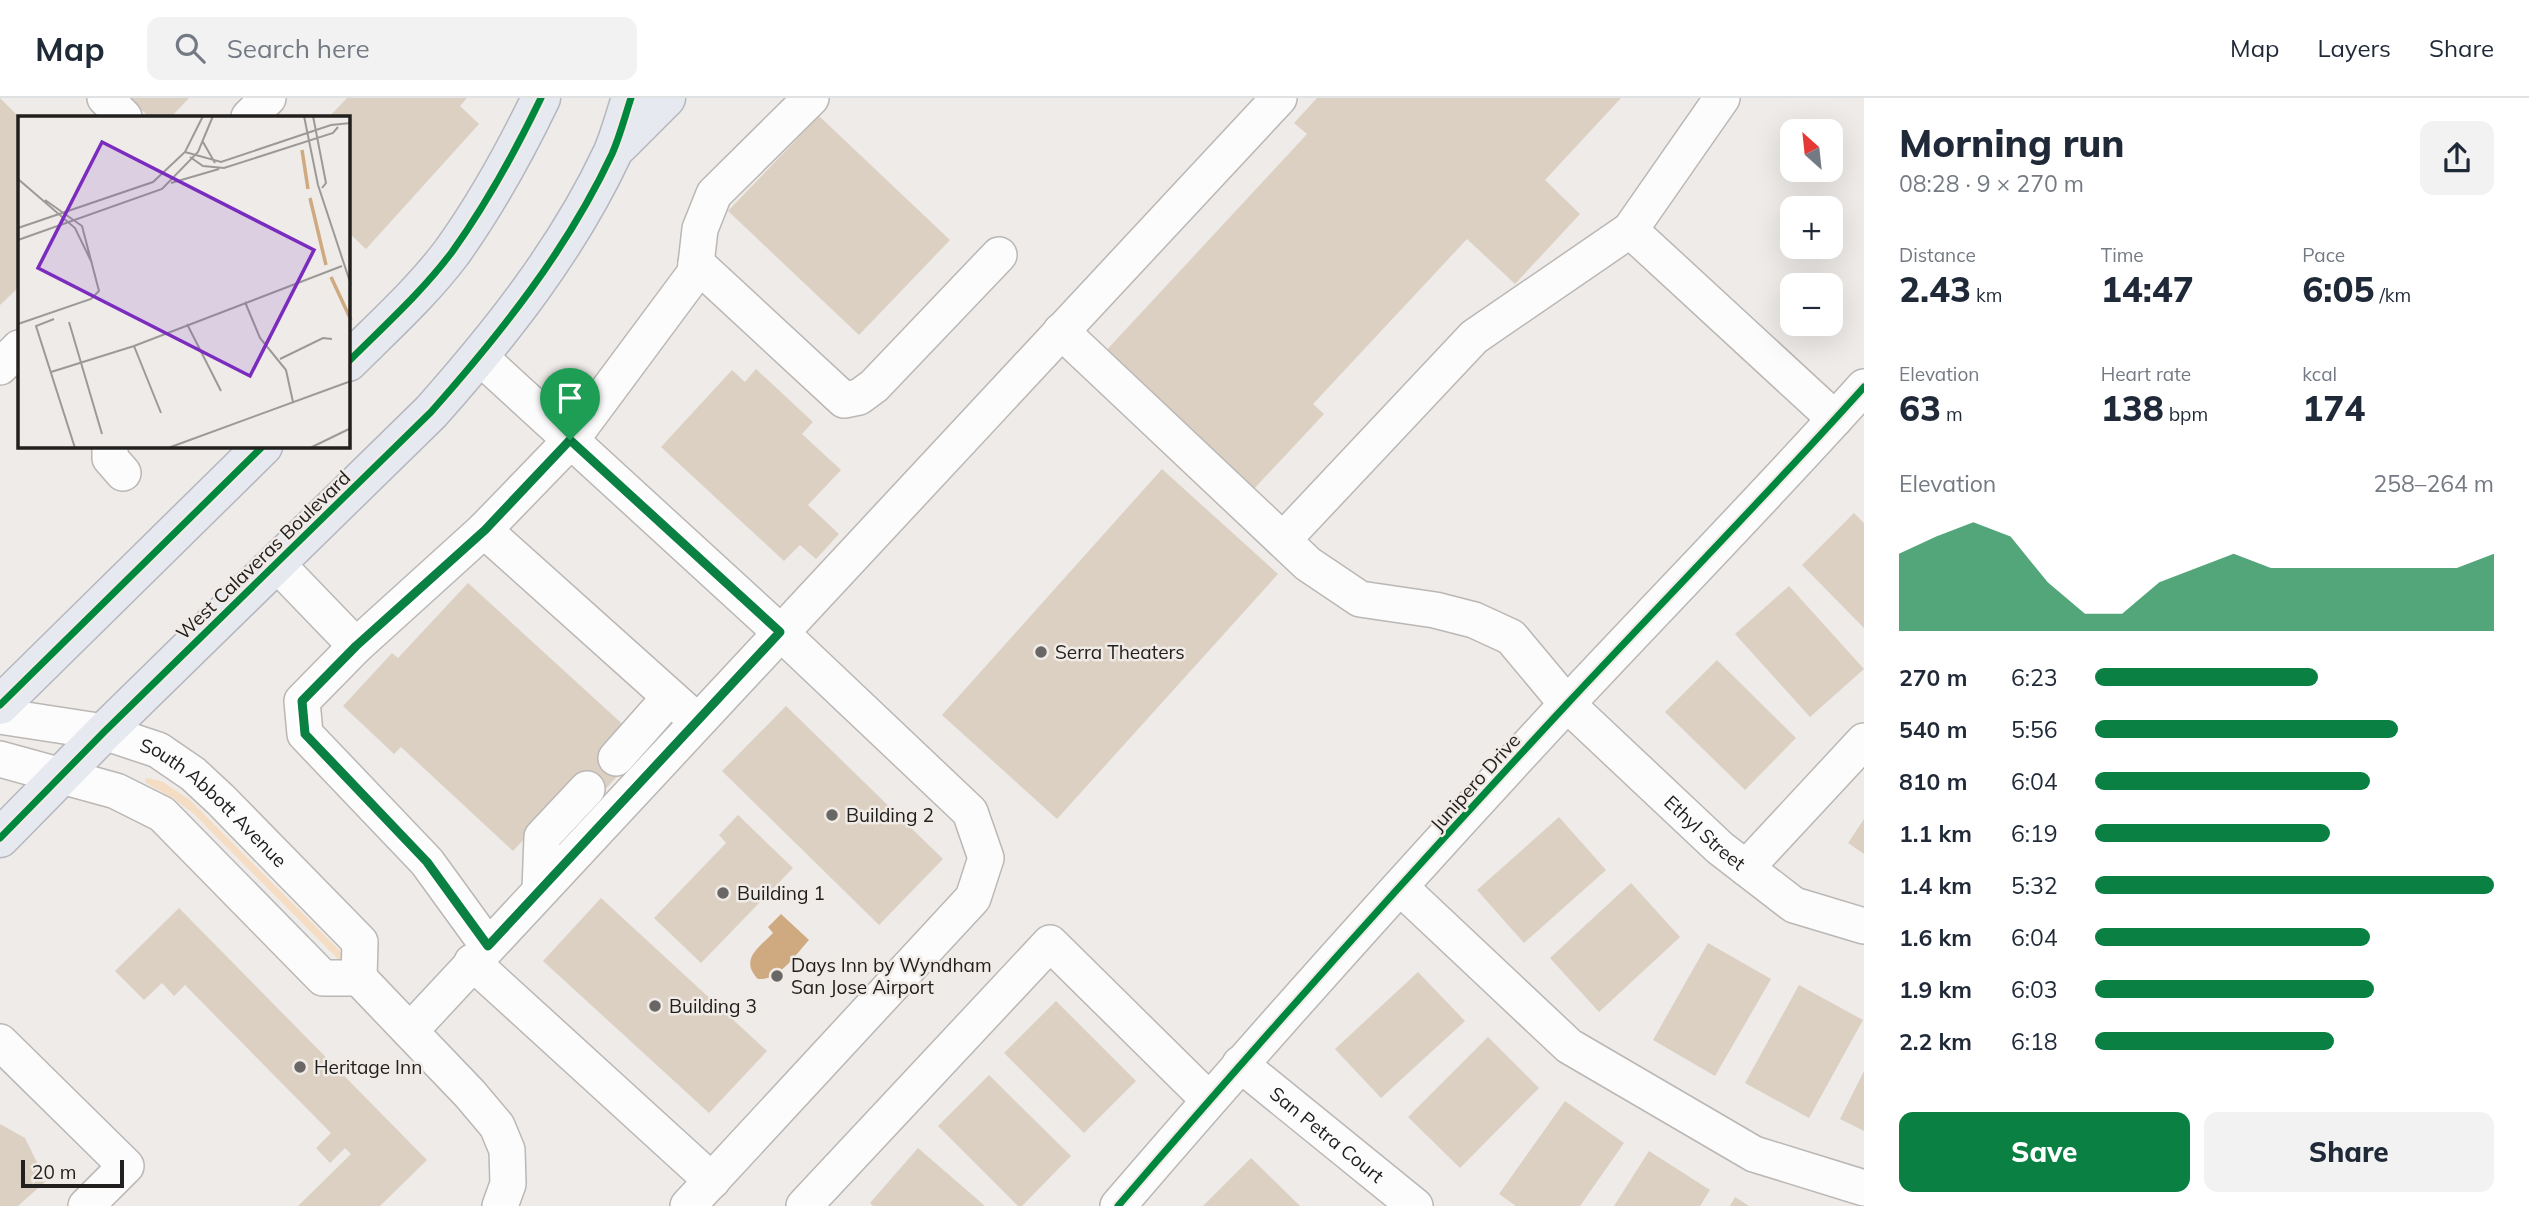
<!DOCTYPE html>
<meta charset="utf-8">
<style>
:root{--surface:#fff;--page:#f2f2f3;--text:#1f2937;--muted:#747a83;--line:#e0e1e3;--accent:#0b8043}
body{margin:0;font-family:Mulish,sans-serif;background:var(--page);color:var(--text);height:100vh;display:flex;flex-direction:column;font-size:26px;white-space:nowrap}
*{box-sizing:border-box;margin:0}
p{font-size:23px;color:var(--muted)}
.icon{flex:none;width:38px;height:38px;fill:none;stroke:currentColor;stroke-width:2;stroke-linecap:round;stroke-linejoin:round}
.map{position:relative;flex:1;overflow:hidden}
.sheet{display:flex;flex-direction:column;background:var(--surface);width:665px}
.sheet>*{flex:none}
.needle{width:46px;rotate:333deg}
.tools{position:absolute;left:1780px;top:21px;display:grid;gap:14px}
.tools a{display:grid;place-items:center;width:63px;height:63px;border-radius:14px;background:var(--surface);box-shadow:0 7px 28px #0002;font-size:35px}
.scale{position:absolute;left:21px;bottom:18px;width:103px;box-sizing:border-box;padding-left:7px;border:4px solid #22201e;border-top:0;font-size:19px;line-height:24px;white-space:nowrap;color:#22201e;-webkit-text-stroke:5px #f0ebe6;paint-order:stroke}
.pin{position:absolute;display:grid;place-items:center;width:60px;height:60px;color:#fff;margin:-72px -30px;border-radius:50% 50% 50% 0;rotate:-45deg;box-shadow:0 0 7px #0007}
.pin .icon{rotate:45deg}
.round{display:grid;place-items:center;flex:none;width:74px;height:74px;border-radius:14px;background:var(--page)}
.head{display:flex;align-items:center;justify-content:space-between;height:119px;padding:0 35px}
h1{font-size:38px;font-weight:800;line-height:52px}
.metrics{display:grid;grid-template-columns:repeat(3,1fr);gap:10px;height:119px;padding:7px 35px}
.metrics div{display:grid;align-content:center}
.metrics b{font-size:35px;font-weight:800}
.metrics small{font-size:19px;font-weight:400}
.metrics p{font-size:19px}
.chart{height:196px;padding:14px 35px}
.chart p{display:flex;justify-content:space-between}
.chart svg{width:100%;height:126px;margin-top:7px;fill:var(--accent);opacity:.7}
.button{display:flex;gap:14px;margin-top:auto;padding:14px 35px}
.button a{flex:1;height:80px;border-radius:14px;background:var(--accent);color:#fff;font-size:28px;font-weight:800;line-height:80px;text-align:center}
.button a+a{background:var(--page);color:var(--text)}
ul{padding:0 35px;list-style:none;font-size:23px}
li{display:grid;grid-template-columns:112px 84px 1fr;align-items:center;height:52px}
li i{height:18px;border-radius:9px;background:var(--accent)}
header{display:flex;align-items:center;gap:42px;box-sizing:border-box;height:98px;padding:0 35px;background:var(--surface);border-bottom:2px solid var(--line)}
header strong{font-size:33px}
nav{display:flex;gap:38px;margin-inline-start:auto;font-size:24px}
.search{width:490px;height:63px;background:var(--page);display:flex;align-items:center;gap:18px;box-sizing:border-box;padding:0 24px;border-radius:14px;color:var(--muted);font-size:26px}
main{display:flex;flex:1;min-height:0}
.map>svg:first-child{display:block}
.green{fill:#f5ddc4}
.water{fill:#cfaa80}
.building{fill:#dcd0c3}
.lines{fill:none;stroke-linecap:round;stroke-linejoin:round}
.minor-casing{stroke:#bab7b5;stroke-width:38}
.highway-casing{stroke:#b6b7be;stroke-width:41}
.minor{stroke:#fcfcfc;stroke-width:35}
.highway{stroke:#e7e9f0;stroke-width:38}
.cycleway-casing{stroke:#f0ebe6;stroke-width:11}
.cycleway{stroke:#00873e;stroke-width:7}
.route-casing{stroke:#fff;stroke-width:14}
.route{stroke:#0b8043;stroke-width:9}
.poi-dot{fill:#696765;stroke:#f0ebe6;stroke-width:2.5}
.labels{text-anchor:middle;stroke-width:5;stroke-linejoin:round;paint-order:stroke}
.street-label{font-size:19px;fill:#22201e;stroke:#f0ebe6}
.poi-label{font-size:19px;fill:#22201e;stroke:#f0ebe6;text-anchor:start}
.inset-river{fill:none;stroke:#cfaa80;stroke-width:3.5}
.inset-road{fill:none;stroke:#9c9a97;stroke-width:2}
.view{fill:#7b2cbf;fill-opacity:0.15;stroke:#7b2cbf;stroke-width:3.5}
.inset-edge{fill:none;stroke:#22201e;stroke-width:3.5}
</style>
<header>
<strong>Map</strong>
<div class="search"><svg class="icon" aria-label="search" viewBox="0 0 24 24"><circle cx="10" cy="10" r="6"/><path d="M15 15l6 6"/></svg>Search here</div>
<nav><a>Map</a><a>Layers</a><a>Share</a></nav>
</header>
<main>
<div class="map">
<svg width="1864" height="1108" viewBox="0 0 1864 1108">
<rect width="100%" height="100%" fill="#eeebe8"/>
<path class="green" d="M 149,680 L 163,684 L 190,702 L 349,862 L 341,864 L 194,716 L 173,700 L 146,685 L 145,681 Z"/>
<path class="water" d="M 781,816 L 809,842 C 796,856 779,883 758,881 C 739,861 759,850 773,835 L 768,829 Z"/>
<g class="building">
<path d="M 0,0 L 19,19 L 19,189 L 0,207 Z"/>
<path d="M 129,0 L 189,0 L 171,19 L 149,19 Z"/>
<path d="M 347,0 L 467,0 L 460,8 L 479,26 L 366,151 L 348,134 L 348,19 L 329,19 Z"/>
<path d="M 1317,0 L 1621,0 L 1545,82 L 1580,116 L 1515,186 L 1467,141 L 1313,306 L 1324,316 L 1251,394 L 1102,257 L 1307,36 L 1294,25 Z"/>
<path d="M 819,18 L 950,142 L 859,237 L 728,113 Z"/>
<path d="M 756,271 L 813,324 L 802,336 L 841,372 L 808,407 L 839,436 L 816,461 L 800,447 L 784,463 L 661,349 L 732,272 L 745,284 Z"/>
<path d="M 1162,371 L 1278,476 L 1057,721 L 942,617 Z"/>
<path d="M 1854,415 L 1864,425 L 1864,530 L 1802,467 Z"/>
<path d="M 468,485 L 630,633 L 626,669 L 597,700 L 578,683 L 513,753 L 401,649 L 394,656 L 343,608 L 392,555 L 398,560 Z"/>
<path d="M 1789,488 L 1864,571 L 1810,619 L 1735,536 Z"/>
<path d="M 1717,562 L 1796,640 L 1745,692 L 1665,614 Z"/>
<path d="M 786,608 L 943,761 L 879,827 L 722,673 Z"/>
<path d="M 738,717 L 793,770 L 701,865 L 654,820 L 726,745 L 719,737 Z"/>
<path d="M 1559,719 L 1606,772 L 1524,845 L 1477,792 Z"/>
<path d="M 1864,721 L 1864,756 L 1848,745 Z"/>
<path d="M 1631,785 L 1680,839 L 1599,914 L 1550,860 Z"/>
<path d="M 601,800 L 767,953 L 709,1015 L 543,863 Z"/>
<path d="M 179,810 L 427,1062 L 380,1108 L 298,1108 L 351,1056 L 345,1050 L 330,1065 L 316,1050 L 331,1035 L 185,887 L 174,898 L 162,885 L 144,902 L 115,873 Z"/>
<path d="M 1708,845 L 1771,881 L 1715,978 L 1653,942 Z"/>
<path d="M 1418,874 L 1465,923 L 1381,1000 L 1335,951 Z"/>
<path d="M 1799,887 L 1863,922 L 1809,1020 L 1745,985 Z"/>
<path d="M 1056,903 L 1136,983 L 1084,1035 L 1004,955 Z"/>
<path d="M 1488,939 L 1539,990 L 1460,1070 L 1408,1019 Z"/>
<path d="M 1864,973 L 1864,1033 L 1840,1021 Z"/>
<path d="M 989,977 L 1071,1058 L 1022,1108 L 1018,1108 L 938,1028 Z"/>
<path d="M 1565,1003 L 1624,1045 L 1580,1108 L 1516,1108 L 1499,1096 Z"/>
<path d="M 0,1026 L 25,1040 L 46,1083 L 18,1108 L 0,1108 Z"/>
<path d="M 918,1050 L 985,1108 L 873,1108 L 870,1105 Z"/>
<path d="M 1649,1053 L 1710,1092 L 1700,1108 L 1614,1108 Z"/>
<path d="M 1251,1060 L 1300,1108 L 1203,1108 Z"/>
<path d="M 1735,1099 L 1749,1108 L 1730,1108 Z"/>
</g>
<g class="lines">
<defs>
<g id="minor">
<path d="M 105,0 L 124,19"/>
<path d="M 249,19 L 268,0"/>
<path d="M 1630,132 L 1835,321"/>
<path d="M 696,165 L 844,302 L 859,299 L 874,288 L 999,157"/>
<path id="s1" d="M 1061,233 L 1308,466 L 1360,501 L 1435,512 L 1474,522 L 1511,539 L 1567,606 L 1720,750 L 1794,807 L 1864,828"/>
<path d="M 480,259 L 780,534 L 970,714 L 986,760 L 973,800 L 688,1108"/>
<path d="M 0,269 L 19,250"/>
<path d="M 110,348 L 110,360 L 123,375"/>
<path d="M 484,432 L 697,623"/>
<path d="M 1283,442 L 1474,239 L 1630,132 L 1722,0"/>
<path d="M 276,465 L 356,548"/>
<path id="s2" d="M 0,618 L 104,634 L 158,652 L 193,676 L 221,702 L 360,844 L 359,880"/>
<path d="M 616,660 L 670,599"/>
<path d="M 0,661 L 116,693 L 162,716 L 323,880 L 359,880 L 470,996 L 497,1028 L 507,1052 L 508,1086 L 500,1108"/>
<path d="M 1746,770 L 1864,643"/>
<path d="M 1400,789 L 1569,948 L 1754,1056 L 1864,1090"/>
<path d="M 540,792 L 542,739 L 587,691"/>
<path d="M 488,848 L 427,764 L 305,636 L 302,603 L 356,548 L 484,432 L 571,342 L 695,175 L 700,131 L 714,96 L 811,0"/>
<path d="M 472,864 L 712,1083"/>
<path d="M 410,933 L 1279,0"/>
<path d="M 0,944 L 126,1068 L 86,1108"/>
<path id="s3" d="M 1240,966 L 1415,1108"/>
<path d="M 804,1108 L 1050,845 L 1209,1002"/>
<path d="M 1118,1108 C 1264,938 1414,771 1567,606 C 1666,500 1767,397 1864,289"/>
</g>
<g id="highway">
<path d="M 619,47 L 666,0"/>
<path d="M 348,264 C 383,229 422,194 452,154 C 487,105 515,54 541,0"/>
<path d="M 0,607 L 263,348"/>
<path d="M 0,740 L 104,634 L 431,314 C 501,235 567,152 612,56 C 620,38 625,18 631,0"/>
</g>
</defs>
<use href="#minor" class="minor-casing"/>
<use href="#highway" class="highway-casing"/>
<use href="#minor" class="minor"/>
<use href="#highway" class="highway"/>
<defs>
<g id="cycleway">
<path d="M 348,264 C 383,229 422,194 452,154 C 487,105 515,54 541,0"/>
<path d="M 0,607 L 263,348"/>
<path d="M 0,740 L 104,634 L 431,314 C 501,235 567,152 612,56 C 620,38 625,18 631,0"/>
<path d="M 1118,1108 C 1264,938 1414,771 1567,606 C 1666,500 1767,397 1864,289"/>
</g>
</defs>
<use href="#cycleway" class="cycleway-casing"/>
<use href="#cycleway" class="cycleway"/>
</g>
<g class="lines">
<defs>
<path id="route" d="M 570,342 L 780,534 L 488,848 L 427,764 L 305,636 L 302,603 L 356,548 L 485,432 Z"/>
</defs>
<use href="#route" class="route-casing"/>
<use href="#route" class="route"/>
</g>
<g class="poi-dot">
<circle cx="1041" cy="554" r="7"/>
<circle cx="832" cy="717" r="7"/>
<circle cx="723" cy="795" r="7"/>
<circle cx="777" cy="878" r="7"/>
<circle cx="655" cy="908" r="7"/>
<circle cx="300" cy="969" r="7"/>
</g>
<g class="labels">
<g class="street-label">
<text transform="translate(263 457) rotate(-44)" y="7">West Calaveras Boulevard</text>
<text transform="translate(1475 684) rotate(-48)" y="7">Junipero Drive</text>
<text dy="7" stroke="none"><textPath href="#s2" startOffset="238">South Abbott Avenue</textPath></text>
<text dy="7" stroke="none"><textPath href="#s1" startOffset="835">Ethyl Street</textPath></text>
<text dy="7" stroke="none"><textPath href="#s3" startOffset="112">San Petra Court</textPath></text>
</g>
<g class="poi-label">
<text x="1055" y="561">Serra Theaters</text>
<text x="846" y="724">Building 2</text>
<text x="737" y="802">Building 1</text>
<text x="791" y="874">Days Inn by Wyndham<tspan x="791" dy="22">San Jose Airport</tspan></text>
<text x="669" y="915">Building 3</text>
<text x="314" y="976">Heritage Inn</text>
</g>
</g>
<g transform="translate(18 18)">
<rect width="332" height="332" fill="#eeebe8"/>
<path class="inset-river" d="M 284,34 L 290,73M 292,82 L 308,149M 313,161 L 333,204"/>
<path class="inset-road" d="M 286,0 L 300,69 L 333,169M 295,0 L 308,67 L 304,72M 185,26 L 197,47M 167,36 L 203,46 L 313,9 L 333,7M 172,41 L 185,50 L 206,52 L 315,17 L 320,11M 0,63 L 57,112 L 74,147M 153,67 L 201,53M 0,112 L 135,66 L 167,36 L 185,0M 0,124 L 144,73 L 180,36 L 195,0M 227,186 L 242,222 L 268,254 L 275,286M 36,203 L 18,210 L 57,332M 51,206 L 84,318M 0,208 L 73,183 L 81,175 L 64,110 L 27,84M 169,208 L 203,275M 116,230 L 143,297M 262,243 L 305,222 L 314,223M 33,256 L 116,230 L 324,150M 150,332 L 333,265M 292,332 L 333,312"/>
<path class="view" d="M 84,26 L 296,134 L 232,260 L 20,152 Z"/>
<rect width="332" height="332" class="inset-edge"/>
</g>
</svg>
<div class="tools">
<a><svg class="needle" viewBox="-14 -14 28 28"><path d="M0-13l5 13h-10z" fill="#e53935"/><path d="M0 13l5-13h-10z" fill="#747a83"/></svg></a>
<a>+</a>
<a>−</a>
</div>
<div class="scale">20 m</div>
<div class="pin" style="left:570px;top:342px;background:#1e9e55"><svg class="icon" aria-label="arrive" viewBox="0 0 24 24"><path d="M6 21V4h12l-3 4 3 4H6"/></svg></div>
</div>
<section class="sheet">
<div class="head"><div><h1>Morning run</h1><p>08:28 · 9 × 270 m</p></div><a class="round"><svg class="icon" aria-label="share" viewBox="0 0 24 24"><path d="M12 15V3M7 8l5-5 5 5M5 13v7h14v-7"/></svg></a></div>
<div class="metrics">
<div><p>Distance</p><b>2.43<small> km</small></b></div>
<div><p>Time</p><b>14:47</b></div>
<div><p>Pace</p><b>6:05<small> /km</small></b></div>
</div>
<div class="metrics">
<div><p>Elevation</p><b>63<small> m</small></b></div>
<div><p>Heart rate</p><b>138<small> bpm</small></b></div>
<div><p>kcal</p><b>174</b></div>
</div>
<div class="chart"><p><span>Elevation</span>258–264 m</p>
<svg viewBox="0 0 160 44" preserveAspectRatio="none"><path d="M0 44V17L10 11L20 6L30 11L40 27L50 38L60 38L70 27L80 22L90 17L100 22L110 22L120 22L130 22L140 22L150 22L160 17V44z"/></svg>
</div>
<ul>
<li><b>270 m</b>6:23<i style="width:56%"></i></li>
<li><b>540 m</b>5:56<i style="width:76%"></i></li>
<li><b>810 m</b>6:04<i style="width:69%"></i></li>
<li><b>1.1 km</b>6:19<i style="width:59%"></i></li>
<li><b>1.4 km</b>5:32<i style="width:100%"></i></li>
<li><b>1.6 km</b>6:04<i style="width:69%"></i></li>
<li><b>1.9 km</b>6:03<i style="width:70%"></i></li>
<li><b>2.2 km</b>6:18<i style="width:60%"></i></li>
</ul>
<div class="button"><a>Save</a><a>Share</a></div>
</section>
</main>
